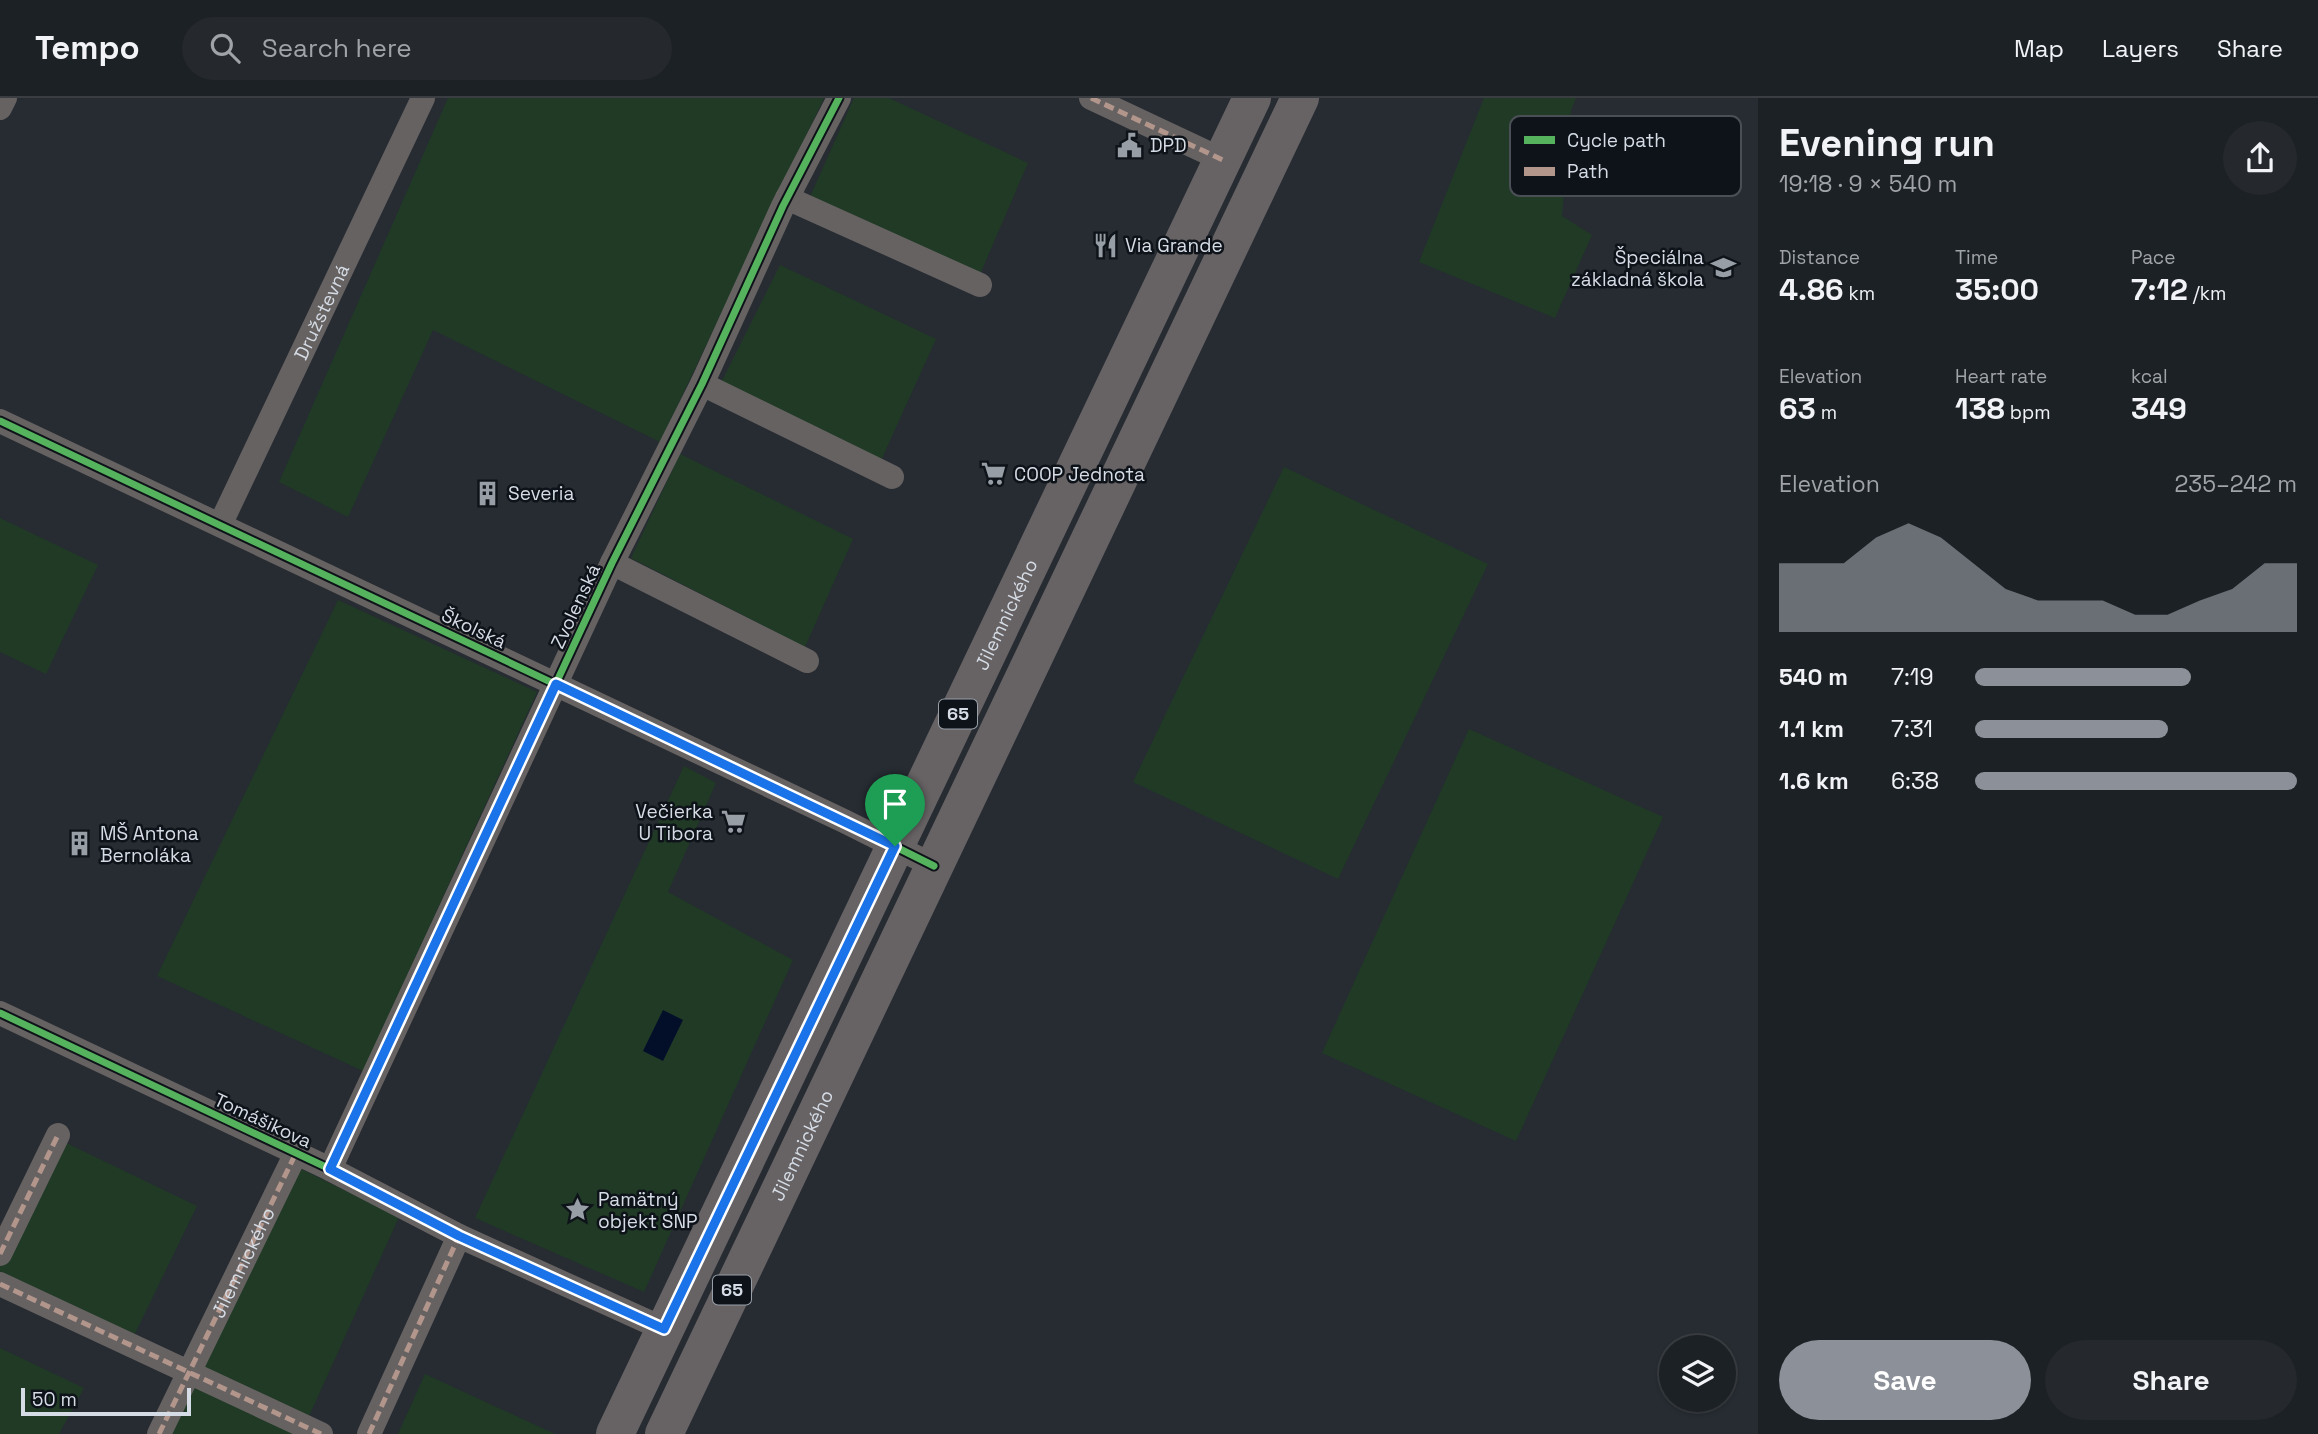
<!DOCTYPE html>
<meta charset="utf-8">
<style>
:root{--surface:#1c2126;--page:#25292e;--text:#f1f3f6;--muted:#a0a3a7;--line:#3a3e43;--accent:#8c9099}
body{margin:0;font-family:"Space Grotesk",sans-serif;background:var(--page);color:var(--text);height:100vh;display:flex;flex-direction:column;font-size:26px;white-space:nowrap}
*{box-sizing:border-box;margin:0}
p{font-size:23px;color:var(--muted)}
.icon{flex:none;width:38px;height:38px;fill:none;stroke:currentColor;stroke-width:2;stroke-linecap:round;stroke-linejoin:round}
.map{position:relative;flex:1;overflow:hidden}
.panel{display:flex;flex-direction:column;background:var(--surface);width:560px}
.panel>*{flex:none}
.controls{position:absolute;left:1659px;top:1237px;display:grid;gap:14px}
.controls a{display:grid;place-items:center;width:77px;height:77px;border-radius:50%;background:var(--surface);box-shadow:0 2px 5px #0004,0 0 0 2px var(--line);font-size:35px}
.scale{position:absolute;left:21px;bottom:18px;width:170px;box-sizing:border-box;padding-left:7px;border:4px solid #d5dce5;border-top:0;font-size:19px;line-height:24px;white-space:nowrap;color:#d5dce5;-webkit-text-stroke:5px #0e1319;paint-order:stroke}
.pin{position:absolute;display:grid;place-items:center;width:60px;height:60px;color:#fff;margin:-72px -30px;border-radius:50% 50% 50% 0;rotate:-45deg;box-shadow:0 0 7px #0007}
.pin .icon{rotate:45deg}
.round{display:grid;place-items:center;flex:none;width:74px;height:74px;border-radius:37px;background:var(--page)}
.overview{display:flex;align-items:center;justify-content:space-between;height:119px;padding:0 21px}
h1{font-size:38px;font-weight:600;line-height:52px}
.stats{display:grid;grid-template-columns:repeat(3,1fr);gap:10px;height:119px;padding:7px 21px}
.stats div{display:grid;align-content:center}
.stats b{font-size:30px;font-weight:600}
.stats small{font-size:19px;font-weight:400}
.stats p{font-size:19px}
.chart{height:196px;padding:14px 21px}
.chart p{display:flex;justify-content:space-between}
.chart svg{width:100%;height:126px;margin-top:7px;fill:var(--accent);opacity:.7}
.action{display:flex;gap:14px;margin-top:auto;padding:14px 21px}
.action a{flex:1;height:80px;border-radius:42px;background:var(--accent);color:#fff;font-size:28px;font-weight:600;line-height:80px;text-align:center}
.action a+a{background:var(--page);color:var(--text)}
ul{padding:0 21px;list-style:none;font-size:23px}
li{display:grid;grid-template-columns:112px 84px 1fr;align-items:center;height:52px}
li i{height:18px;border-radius:9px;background:var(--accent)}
header{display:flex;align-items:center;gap:42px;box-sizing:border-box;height:98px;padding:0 35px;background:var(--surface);border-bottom:2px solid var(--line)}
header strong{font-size:33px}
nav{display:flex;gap:38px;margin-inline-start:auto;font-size:24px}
.search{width:490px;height:63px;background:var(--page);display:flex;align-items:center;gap:18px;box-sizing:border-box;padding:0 24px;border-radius:38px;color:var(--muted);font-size:26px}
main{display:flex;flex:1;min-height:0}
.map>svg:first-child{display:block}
.green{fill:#203a26}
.water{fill:#030f29}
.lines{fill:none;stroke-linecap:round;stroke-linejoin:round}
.street{stroke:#676262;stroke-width:24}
.primary{stroke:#676365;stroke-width:38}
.quiet{stroke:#b2968c;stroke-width:5;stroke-dasharray:10 5;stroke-linecap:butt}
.cycleway-casing{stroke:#0e1319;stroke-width:11}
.cycleway{stroke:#56b35d;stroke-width:7}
.route-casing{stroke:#fff;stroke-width:14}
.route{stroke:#1a73e8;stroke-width:9}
.labels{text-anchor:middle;stroke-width:5;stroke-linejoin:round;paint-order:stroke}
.shield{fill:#0e1319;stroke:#99a0a8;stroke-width:2}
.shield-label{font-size:18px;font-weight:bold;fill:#d5dce5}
.poi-label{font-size:19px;fill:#d5dce5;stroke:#0e1319;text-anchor:start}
.street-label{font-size:19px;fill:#d5dce5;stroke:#0e1319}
.key{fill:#0e1319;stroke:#4a4f56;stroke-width:2}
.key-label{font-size:19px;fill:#d5dce5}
</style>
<header>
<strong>Tempo</strong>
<div class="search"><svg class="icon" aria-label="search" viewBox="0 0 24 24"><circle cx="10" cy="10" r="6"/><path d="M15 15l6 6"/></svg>Search here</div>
<nav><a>Map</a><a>Layers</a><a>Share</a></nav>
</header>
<main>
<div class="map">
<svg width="1758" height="1336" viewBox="0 0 1758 1336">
<rect width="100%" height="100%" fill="#262c32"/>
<g class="green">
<path d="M 448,0 L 824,0 L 660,344 L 433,232 L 348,419 L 279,384 Z"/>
<path d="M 854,0 L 889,0 L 1028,65 L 978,181 L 809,101 Z"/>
<path d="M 1484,0 L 1576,0 L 1571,13 L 1562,118 L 1592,137 L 1555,220 L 1419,164 Z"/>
<path d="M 780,167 L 936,241 L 879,367 L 720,287 Z"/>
<path d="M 680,356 L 853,441 L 805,549 L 631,460 Z"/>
<path d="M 1284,369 L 1488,466 L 1338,781 L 1133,684 Z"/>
<path d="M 0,420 L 98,467 L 46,576 L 0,554 Z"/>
<path d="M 338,502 L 537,594 L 363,973 L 157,878 Z"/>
<path d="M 1469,631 L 1663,719 L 1516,1043 L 1322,955 Z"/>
<path d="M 684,668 L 716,685 L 668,794 L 793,862 L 644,1194 L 475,1120 Z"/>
<path d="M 58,1041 L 197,1108 L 127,1252 L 0,1186 L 0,1153 Z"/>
<path d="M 299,1070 L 399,1119 L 301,1336 L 170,1336 Z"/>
<path d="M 0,1250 L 84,1290 L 59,1336 L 0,1336 Z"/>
<path d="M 425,1276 L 555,1336 L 398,1336 Z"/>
</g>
<path class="water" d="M 663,912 L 683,922 L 663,963 L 643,953 Z"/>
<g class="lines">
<g class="street">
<path d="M 1091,0 L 1223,62"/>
<path d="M 0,10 L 5,0"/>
<path d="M 787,100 L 980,187"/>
<path d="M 702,286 L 892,379"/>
<path d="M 0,323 L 844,723 L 934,768"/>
<path id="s1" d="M 220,427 L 423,0"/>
<path d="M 612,465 L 807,563"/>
<path d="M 0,915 L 330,1071 L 459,1138 L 664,1231"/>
<path d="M 330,1071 L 612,465 L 702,286 L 783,108 L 839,0"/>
<path d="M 0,1156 L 58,1037"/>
<path d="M 0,1186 L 321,1336"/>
<path id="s2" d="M 159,1336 L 296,1055"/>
<path d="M 369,1336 L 459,1138"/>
</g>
<g class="primary">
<path id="s3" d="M 615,1336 L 1252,0"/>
<path id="s4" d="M 664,1336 L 1300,0"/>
</g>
<g class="quiet">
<path d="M 1091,0 L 1223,62"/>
<path d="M 0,1156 L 58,1037"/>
<path d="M 0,1186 L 321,1336"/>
<path d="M 159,1336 L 296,1055"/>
<path d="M 369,1336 L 459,1138"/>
</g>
<defs>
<g id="cycleway">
<path d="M 0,323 L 844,723 L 934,768"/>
<path d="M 0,915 L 330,1071 L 459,1138 L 664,1231"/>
<path d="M 330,1071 L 612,465 L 702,286 L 783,108 L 839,0"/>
</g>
</defs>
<use href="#cycleway" class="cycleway-casing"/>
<use href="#cycleway" class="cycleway"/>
</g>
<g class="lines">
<defs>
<path id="route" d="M 556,586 L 895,748 L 664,1231 L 459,1138 L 330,1071 Z"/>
</defs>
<use href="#route" class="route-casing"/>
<use href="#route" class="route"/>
</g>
<defs>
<symbol id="civic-bare" viewBox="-9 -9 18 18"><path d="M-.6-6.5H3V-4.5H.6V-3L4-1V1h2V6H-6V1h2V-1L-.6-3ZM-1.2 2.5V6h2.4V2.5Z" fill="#989ea6" stroke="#0e1319" stroke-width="2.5" paint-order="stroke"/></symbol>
<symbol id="restaurant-bare" viewBox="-9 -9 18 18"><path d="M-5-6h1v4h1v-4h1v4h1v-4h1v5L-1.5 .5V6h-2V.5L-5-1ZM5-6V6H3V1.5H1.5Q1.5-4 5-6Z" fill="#989ea6" stroke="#0e1319" stroke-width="2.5" paint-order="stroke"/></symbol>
<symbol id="school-bare" viewBox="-9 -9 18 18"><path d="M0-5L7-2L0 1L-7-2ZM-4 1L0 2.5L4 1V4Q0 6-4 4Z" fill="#989ea6" stroke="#0e1319" stroke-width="2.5" paint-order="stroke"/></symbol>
<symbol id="supermarket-bare" viewBox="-9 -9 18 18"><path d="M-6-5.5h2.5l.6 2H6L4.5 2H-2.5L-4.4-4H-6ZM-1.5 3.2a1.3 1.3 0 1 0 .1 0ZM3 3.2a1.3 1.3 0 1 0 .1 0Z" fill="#989ea6" stroke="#0e1319" stroke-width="2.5" paint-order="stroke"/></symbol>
<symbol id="building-bare" viewBox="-9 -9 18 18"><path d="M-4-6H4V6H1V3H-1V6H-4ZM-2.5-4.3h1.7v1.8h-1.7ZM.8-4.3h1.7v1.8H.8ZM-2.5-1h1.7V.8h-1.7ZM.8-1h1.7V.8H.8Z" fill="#989ea6" stroke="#0e1319" stroke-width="2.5" paint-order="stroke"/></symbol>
<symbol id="sight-bare" viewBox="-9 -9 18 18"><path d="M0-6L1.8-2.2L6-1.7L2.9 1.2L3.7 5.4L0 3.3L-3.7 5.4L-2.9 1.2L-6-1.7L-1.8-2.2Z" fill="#989ea6" stroke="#0e1319" stroke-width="2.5" paint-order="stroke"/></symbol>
</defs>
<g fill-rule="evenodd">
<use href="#civic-bare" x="1112" y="30" width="35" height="35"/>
<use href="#restaurant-bare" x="1088" y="130" width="35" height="35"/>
<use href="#school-bare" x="1706" y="152" width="35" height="35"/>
<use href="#supermarket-bare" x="976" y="358" width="35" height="35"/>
<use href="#building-bare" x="470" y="378" width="35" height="35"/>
<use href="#supermarket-bare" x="716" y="706" width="35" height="35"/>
<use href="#building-bare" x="62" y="728" width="35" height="35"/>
<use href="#sight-bare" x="560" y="1094" width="35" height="35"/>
</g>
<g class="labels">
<g class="shield">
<rect x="939" y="601.5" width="38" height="29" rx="5"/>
<rect x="713" y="1177.5" width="38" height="29" rx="5"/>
</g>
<g class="shield-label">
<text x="958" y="622">65</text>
<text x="732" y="1198">65</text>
</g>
<g class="poi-label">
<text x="1150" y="54">DPD</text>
<text x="1125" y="154">Via Grande</text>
<text x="1704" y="166" text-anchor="end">Špeciálna<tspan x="1704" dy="22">základná škola</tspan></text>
<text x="1014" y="383">COOP Jednota</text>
<text x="508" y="402">Severia</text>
<text x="713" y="720" text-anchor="end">Večierka<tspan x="713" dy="22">U Tibora</tspan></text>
<text x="100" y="742">MŠ Antona<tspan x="100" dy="22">Bernoláka</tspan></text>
<text x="598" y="1108">Pamätný<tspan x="598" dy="22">objekt SNP</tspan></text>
</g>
<g class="street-label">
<text dy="7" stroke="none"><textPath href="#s1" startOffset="236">Družstevná</textPath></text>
<text transform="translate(575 508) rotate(-65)" y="7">Zvolenská</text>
<text dy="7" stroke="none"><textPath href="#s3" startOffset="908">Jilemnického</textPath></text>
<text transform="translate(474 530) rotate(25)" y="7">Školská</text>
<text transform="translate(263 1022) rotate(25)" y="7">Tomášikova</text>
<text dy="7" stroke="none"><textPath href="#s4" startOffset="320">Jilemnického</textPath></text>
<text dy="7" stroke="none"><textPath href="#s2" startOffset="191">Jilemnického</textPath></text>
</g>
</g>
<rect x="1510" y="18" width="231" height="80" rx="10" class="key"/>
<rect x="1524" y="38" width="31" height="8" fill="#56b35d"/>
<rect x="1524" y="69" width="31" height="9" fill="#b2968c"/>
<g class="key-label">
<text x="1567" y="49">Cycle path</text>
<text x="1567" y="80">Path</text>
</g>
</svg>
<div class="controls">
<a><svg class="icon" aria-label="layers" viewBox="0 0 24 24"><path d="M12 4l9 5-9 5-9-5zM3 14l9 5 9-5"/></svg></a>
</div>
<div class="scale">50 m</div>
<div class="pin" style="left:895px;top:748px;background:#1e9e55"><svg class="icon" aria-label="arrive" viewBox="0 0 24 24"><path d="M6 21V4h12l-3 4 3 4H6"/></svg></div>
</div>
<section class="panel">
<div class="overview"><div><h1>Evening run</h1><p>19:18 · 9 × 540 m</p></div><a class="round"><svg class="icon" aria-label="share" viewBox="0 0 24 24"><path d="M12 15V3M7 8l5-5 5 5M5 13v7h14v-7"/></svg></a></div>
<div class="stats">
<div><p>Distance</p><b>4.86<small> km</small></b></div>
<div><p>Time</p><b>35:00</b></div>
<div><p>Pace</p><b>7:12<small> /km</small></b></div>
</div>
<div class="stats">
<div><p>Elevation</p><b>63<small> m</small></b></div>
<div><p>Heart rate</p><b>138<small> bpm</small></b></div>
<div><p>kcal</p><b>349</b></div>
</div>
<div class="chart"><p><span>Elevation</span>235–242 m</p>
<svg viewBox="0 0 160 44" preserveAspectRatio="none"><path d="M0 44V20L10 20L20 20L30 11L40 6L50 11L60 20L70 29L80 33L90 33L100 33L110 38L120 38L130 33L140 29L150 20L160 20V44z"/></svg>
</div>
<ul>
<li><b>540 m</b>7:19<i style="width:67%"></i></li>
<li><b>1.1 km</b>7:31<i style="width:60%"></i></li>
<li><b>1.6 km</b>6:38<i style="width:100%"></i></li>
</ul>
<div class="action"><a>Save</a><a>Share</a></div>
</section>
</main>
